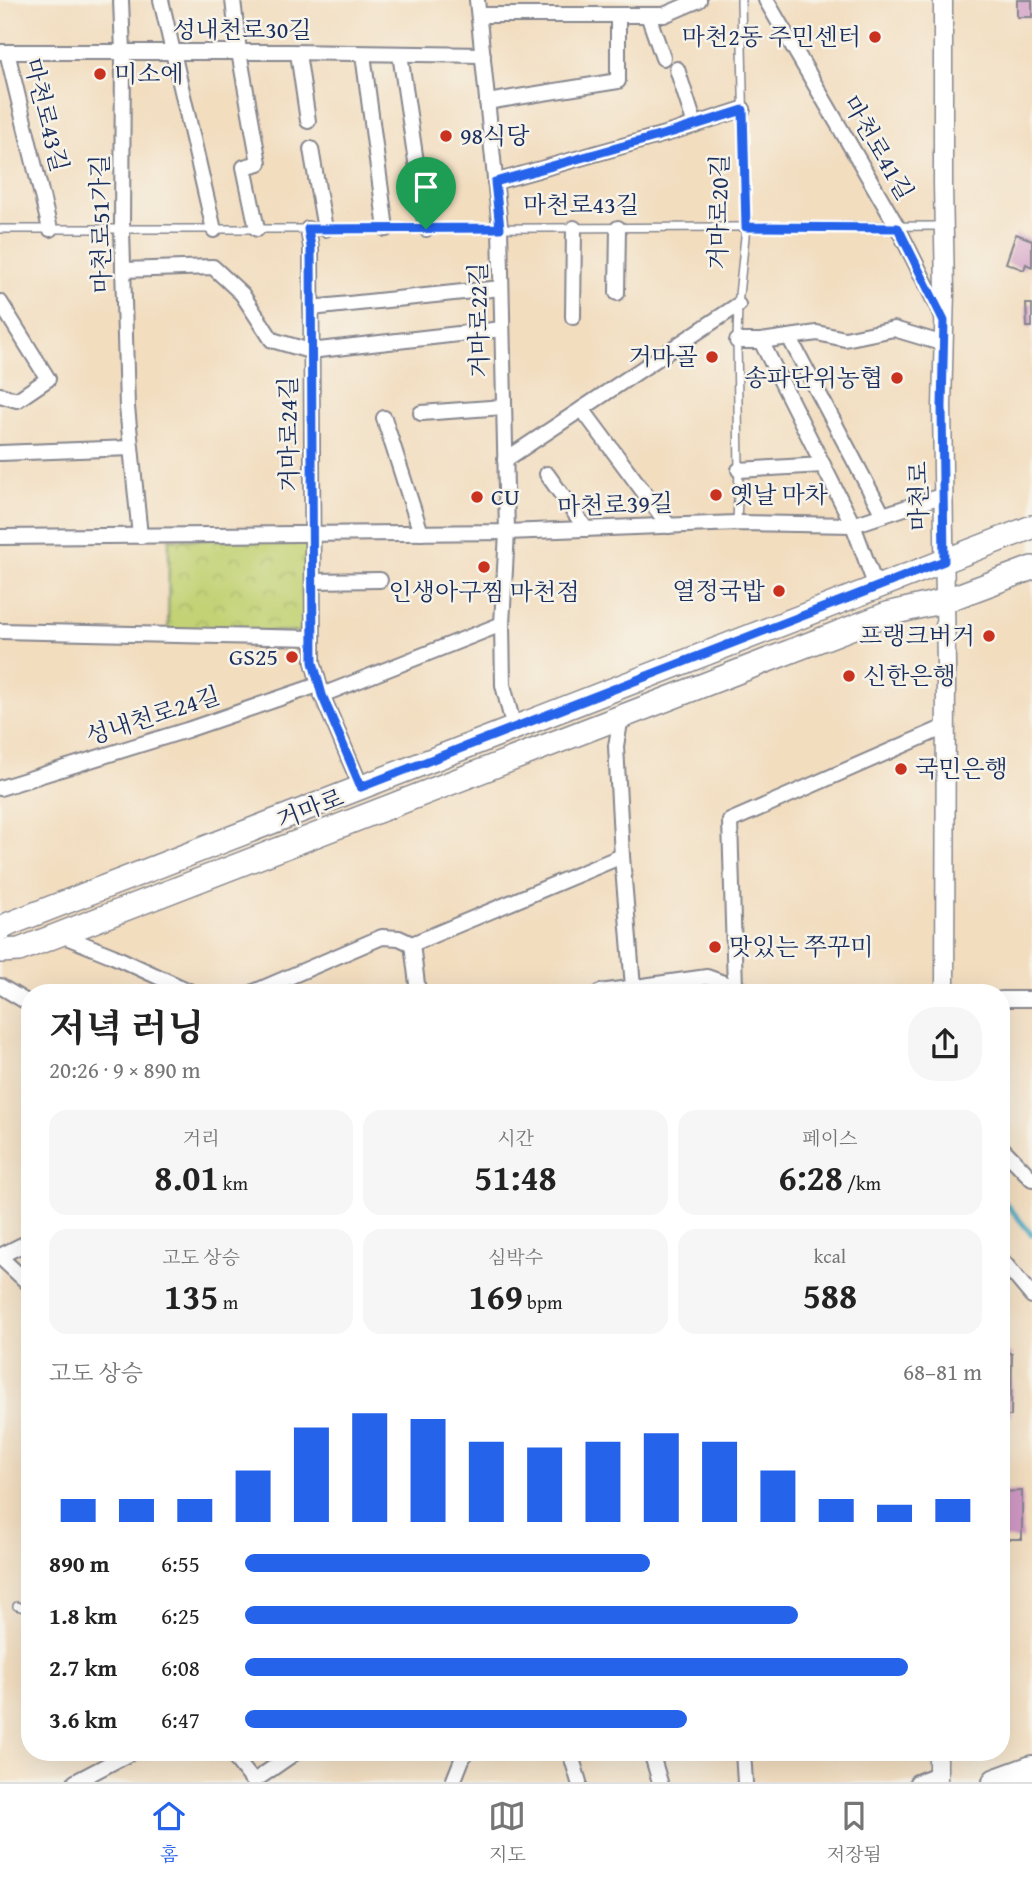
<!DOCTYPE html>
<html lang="ko">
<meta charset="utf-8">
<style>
:root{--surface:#fff;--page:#f6f6f6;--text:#222;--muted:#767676;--line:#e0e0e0;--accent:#2563eb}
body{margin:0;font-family:"Gentium Book Plus","Noto Serif KR",serif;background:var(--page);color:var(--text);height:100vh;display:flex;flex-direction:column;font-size:26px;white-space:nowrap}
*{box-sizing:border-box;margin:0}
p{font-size:23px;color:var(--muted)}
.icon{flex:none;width:38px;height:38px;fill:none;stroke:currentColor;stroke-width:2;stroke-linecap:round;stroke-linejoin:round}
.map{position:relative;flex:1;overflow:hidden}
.sheet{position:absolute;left:21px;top:984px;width:989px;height:777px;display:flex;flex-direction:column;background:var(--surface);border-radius:28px;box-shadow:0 7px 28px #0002}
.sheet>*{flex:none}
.pin{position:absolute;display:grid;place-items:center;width:60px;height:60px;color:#fff;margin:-72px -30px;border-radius:50% 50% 50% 0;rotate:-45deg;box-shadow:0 0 7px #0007}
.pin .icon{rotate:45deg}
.round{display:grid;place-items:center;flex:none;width:74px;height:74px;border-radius:28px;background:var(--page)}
.overview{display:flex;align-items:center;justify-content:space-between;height:119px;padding:0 28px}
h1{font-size:38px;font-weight:700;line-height:52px}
.metrics{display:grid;grid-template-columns:repeat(3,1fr);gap:10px;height:119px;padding:7px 28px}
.metrics div{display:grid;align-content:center;border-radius:18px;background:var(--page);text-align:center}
.metrics b{font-size:35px;font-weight:700}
.metrics small{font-size:19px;font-weight:400}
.metrics p{font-size:19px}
.chart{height:196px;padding:14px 28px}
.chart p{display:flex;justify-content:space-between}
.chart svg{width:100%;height:126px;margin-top:7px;stroke:var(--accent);stroke-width:6}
ul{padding:0 28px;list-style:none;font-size:23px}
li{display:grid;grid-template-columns:112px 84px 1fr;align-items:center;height:52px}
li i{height:18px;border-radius:9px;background:var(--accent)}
.menu{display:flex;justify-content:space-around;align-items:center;height:98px;border-top:2px solid var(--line);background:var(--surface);font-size:19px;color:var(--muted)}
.menu a{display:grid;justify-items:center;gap:4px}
.menu .selected{color:var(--accent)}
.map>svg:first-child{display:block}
.park{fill:url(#park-crowns);stroke:#6e8069;stroke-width:2}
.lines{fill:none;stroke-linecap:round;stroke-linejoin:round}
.stream{stroke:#42a7c2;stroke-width:5}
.building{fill:#cf98c3}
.service-casing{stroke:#86868e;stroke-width:10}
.minor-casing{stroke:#86868e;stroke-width:18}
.tertiary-casing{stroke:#86868e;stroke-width:21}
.primary-casing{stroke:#86868e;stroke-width:26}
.motorway-casing{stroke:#86868e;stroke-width:30}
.service{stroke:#fff;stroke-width:7}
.minor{stroke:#fff;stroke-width:14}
.tertiary{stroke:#fff;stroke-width:18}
.primary{stroke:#fff;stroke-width:23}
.motorway{stroke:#fff;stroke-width:26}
.route-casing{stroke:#fff;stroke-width:14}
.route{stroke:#2563eb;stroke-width:9}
.poi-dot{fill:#c8321e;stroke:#f7f3e8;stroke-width:2.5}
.labels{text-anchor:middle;stroke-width:5;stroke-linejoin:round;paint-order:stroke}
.street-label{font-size:24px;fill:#1b2f5e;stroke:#f7f3e8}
.poi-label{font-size:24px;fill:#1b2f5e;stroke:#f7f3e8;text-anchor:start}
</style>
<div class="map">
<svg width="1032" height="1782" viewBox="0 0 1032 1782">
<defs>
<pattern id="park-crowns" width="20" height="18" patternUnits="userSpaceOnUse" patternTransform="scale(1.75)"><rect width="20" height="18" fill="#c2d274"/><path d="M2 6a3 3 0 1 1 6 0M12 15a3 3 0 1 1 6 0" fill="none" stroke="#a6b567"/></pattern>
</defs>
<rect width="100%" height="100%" fill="#f7f3e8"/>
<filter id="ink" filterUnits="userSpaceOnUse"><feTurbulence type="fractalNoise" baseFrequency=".0143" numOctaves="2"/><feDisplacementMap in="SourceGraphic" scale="14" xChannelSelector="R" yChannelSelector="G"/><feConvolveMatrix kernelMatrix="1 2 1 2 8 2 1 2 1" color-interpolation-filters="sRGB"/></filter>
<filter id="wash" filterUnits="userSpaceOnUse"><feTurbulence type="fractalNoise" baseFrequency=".00686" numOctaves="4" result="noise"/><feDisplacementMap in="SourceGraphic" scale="28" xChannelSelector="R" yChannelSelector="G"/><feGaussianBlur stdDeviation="1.57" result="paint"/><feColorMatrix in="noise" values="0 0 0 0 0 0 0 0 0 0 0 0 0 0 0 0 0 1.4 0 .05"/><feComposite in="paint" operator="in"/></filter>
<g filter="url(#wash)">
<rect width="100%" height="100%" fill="#f2ddbf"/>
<path class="park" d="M 169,539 L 308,541 L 306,632 L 168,630 Z"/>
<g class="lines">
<path class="stream" d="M 1001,1197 L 1032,1235"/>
</g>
<g id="blocks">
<g class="building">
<rect x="1017" y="0" width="15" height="17"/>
<path d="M 1016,234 L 1032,240 L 1032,267 L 1026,264 L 1024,270 L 1006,263 Z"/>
<path d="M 1026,304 L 1032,304 L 1032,327 L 1027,327 Z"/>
<path d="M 1001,1353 L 1012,1353 L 1011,1416 L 1001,1416 Z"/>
<path d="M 1022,1491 L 1022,1539 L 1001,1539 L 1001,1492 Z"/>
</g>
</g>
</g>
<g filter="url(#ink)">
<use href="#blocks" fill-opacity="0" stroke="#86868e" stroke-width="2"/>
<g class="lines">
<defs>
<g id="service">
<path d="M 0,229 L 311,229"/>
<path d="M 323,229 L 944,226"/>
<path d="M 737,523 L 739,470 L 737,341 L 738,305 L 746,227 L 741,0"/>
<path d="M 17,1606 L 30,1610"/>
</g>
<g id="minor">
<path d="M 121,0 L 123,52 L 122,230 L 127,407 L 140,536"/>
<path d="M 161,0 L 214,230"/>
<path d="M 233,0 L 239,52 L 259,163 L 244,167 L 257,229"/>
<path d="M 477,0 L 500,228 L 507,532 L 502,624 L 503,685 L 514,728"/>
<path d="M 766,0 L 898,228 L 944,320"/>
<path d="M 479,15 L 664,15 L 699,0"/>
<path d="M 648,15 L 663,58"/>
<path d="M 0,52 L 288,52 L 483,55"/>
<path d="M 7,52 L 50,229"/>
<path d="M 298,53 L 308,121"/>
<path d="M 363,54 L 386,229"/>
<path d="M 400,54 L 426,229"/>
<path d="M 677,69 L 695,125"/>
<path d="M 487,102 L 618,81 L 618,15"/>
<path d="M 311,149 L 325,229"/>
<path d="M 495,182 L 672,132 L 743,109"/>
<path d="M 308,229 L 311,247 L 313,662 L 322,695 L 361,787"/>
<path d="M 123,270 L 213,267 L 242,294 L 272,340 L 310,351 L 502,329"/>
<path d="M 617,293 L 618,228"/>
<path d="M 0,302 L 48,379 L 17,400 L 0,395"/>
<path d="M 311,308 L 501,288"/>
<path d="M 573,317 L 574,228"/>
<path d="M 789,337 L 883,515"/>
<path d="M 737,341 L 761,341 L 817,333 L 845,339 L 894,329 L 944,344"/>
<path d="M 761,341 L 853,525 L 876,587"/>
<path d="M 582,409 L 669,526"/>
<path d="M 421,413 L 504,407"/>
<path d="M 384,418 L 421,533"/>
<path d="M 0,453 L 131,448"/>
<path d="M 505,460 L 738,305"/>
<path d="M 739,470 L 823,465"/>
<path d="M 547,474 L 586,529"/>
<path d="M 0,537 L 507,532 L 737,523 L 853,525 L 944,495"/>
<path d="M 313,581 L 380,580"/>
<path d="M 0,631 L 313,638"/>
<path d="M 322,695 L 502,624"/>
<path d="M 621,717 L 616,746 L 622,856 L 633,987"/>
<path d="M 0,788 L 187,730 L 318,685"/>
<path d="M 59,934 L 113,956 L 191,992"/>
<path d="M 412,944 L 418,992"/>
<path d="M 0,986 L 30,1004"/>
<path d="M 735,987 L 730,821 L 945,727"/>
<path d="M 254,992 L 382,937 L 399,938 L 412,944 L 622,856"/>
<path d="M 600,992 L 707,977 L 748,992"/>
<path d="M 1001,999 L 1032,999"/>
<path d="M 1001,1147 L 1032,1179"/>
<path d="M 0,1256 L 30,1241"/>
<path d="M 0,1257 L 30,1285"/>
<path d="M 1001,1259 L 1032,1296"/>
<path d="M 230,1752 L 254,1782"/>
<path d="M 570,1752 L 579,1782"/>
<path d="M 651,1752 L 660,1782"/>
<path d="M 743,1752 L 745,1782"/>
<path d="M 254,1781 L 296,1752"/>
<path d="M 75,1782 L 132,1752"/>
<path d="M 453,1782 L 465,1752"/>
<path d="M 917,1782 L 938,1774"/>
</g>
<g id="tertiary">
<path d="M 943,0 L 943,184 L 945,291 L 942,406 L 946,665 L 945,992"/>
<path d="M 938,1752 L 938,1782"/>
</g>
<g id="primary">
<path d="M 0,929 L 9,924 L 1032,527"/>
<path d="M 0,951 L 19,950 L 887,614 L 944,601 L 1032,568"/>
</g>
<path id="motorway" d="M 996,1782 L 1032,1769"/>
</defs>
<use href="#service" class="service-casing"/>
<use href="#minor" class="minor-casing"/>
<use href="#tertiary" class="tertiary-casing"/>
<use href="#primary" class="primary-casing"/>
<use href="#motorway" class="motorway-casing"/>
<use href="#service" class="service"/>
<use href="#minor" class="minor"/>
<use href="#tertiary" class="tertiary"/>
<use href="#primary" class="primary"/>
<use href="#motorway" class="motorway"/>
</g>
</g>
<g class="lines" filter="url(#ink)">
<defs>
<path id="route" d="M 743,110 L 746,227 L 898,228 L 944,321 L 942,406 L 944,561 L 361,787 L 322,695 L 313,662 L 311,247 L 308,229 L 500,228 L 495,182 L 673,132 Z"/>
</defs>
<use href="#route" class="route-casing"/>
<use href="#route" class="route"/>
</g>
<g class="poi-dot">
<circle cx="875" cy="37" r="7"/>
<circle cx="100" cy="74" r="7"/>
<circle cx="446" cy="136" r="7"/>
<circle cx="712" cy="357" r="7"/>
<circle cx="897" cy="378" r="7"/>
<circle cx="716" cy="495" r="7"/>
<circle cx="477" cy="497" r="7"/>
<circle cx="484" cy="567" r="7"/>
<circle cx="779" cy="591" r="7"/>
<circle cx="989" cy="636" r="7"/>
<circle cx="292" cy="657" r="7"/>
<circle cx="849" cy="676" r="7"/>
<circle cx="901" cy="769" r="7"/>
<circle cx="715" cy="947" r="7"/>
</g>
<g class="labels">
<g class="street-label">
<text x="242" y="38">성내천로30길</text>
<text transform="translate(46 115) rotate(76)" y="8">마천로43길</text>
<text transform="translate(878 148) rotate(60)" y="8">마천로41길</text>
<text x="581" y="213">마천로43길</text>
<text transform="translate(719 212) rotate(-89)" y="8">거마로20길</text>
<text transform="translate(101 224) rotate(-91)" y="8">마천로51가길</text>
<text transform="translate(479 320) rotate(-91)" y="8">거마로22길</text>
<text transform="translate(289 434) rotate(-91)" y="8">거마로24길</text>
<text transform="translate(919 496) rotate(-91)" y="8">마천로</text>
<text transform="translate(615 505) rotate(-2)" y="8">마천로39길</text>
<text transform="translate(153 716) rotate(-18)" y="8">성내천로24길</text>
<text transform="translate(310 809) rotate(-21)" y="8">거마로</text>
</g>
<g class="poi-label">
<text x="861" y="45" text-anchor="end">마천2동 주민센터</text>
<text x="114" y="82">미소에</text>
<text x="460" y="144">98식당</text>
<text x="698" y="365" text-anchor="end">거마골</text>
<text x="883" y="386" text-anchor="end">송파단위농협</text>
<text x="730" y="503">옛날 마차</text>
<text x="491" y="505">CU</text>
<text x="765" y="599" text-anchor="end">열정국밥</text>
<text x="484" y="600" text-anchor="middle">인생아구찜 마천점</text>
<text x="975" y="644" text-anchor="end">프랭크버거</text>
<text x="278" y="665" text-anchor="end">GS25</text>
<text x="863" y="684">신한은행</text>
<text x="915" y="777">국민은행</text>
<text x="729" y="955">맛있는 쭈꾸미</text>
</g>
</g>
</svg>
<div class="pin" style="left:426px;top:229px;background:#1e9e55"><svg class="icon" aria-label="arrive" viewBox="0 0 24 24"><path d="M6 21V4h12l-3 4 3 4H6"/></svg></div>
<section class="sheet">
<div class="overview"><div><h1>저녁 러닝</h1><p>20:26 · 9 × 890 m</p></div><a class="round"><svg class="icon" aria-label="share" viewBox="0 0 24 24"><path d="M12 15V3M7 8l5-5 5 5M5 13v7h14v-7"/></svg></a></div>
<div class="metrics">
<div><p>거리</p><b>8.01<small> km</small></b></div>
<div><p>시간</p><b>51:48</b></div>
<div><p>페이스</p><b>6:28<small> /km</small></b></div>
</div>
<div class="metrics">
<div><p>고도 상승</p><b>135<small> m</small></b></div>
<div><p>심박수</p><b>169<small> bpm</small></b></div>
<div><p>kcal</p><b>588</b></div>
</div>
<div class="chart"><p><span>고도 상승</span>68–81 m</p>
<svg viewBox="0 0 160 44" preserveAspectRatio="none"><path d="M5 44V36M15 44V36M25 44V36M35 44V26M45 44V11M55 44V6M65 44V8M75 44V16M85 44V18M95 44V16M105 44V13M115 44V16M125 44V26M135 44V36M145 44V38M155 44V36"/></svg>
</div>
<ul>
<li><b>890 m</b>6:55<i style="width:55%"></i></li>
<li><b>1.8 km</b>6:25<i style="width:75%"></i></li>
<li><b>2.7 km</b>6:08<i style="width:90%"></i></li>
<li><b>3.6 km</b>6:47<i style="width:60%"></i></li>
</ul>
</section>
</div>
<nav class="menu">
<a class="selected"><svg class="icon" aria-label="home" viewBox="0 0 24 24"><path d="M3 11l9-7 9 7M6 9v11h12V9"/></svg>홈</a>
<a><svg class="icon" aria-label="map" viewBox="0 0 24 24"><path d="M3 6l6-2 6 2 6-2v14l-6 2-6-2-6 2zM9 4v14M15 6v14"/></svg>지도</a>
<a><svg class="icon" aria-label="saved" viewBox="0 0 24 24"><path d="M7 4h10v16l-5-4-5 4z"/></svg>저장됨</a>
</nav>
